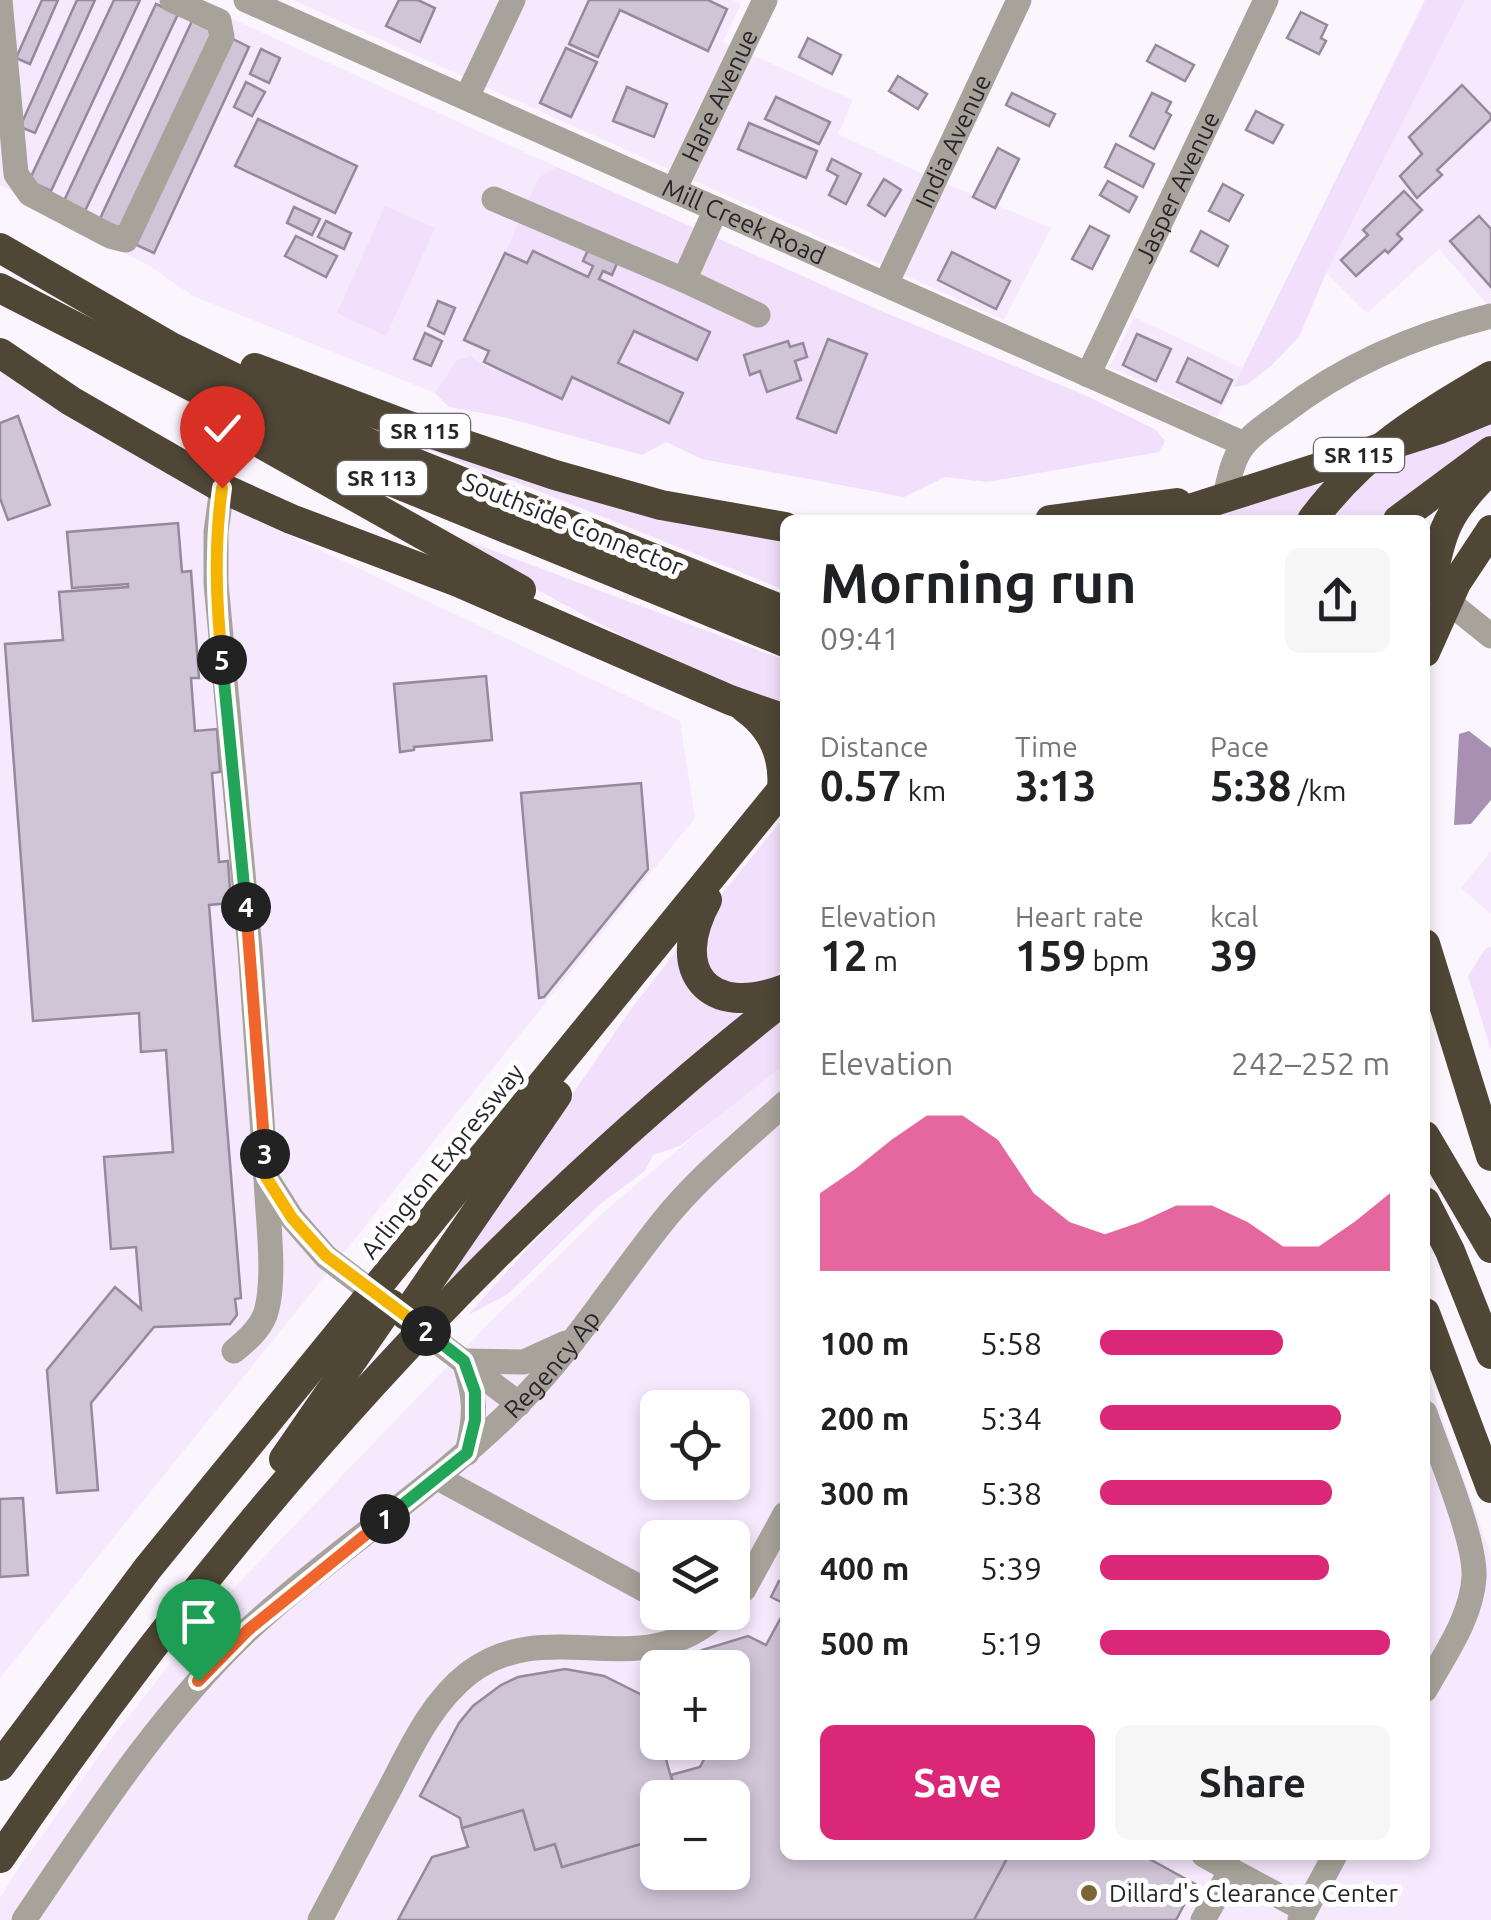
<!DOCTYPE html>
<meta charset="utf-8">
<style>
:root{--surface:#fff;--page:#f6f6f6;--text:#202124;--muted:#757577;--accent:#db2777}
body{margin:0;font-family:Ubuntu,sans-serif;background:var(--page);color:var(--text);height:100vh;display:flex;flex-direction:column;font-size:38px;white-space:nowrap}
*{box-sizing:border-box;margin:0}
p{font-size:32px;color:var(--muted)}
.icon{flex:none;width:55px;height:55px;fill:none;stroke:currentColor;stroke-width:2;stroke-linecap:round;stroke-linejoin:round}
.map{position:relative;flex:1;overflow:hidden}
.side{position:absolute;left:780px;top:515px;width:650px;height:1345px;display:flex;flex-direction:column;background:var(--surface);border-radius:15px;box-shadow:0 5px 15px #0003}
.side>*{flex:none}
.buttons{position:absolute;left:640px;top:1390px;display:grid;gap:20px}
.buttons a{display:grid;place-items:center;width:110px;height:110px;border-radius:15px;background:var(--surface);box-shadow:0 5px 15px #0003;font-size:50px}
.pin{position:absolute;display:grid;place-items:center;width:85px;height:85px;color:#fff;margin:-102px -42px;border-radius:50% 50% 50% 0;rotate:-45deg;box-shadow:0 0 10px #0007}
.pin .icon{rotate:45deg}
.km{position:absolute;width:50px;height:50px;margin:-25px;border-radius:50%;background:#222;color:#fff;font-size:28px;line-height:50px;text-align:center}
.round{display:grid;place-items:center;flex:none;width:105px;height:105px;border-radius:15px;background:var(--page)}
.head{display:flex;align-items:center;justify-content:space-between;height:170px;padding:0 40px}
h1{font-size:55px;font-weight:700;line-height:75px}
.stats{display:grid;grid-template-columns:repeat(3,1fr);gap:15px;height:170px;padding:10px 40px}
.stats div{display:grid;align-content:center}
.stats b{font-size:42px;font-weight:700}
.stats small{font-size:28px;font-weight:400}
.stats p{font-size:28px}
.chart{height:280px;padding:20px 40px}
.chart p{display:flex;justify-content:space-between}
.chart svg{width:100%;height:180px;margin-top:10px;fill:var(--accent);opacity:.7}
.cta{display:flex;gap:20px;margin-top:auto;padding:20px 40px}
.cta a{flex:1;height:115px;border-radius:15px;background:var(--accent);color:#fff;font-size:40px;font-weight:700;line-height:115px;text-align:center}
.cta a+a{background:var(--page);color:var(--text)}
ul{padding:0 40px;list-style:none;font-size:32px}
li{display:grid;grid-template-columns:160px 120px 1fr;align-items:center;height:75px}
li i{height:25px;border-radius:12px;background:var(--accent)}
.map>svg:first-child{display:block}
.built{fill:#f6e8fd;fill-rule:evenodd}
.green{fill:#f1dffb}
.water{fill:#a790b2}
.building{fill:#d0c4d7;stroke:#95899b;stroke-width:2.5}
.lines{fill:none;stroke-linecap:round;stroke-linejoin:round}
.minor{stroke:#a8a39a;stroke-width:25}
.highway{stroke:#4f4635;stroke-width:30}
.highway-bridge{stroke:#4f4635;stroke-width:30}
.split-1-casing{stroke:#fff;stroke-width:20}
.split-2-casing{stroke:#fff;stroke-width:20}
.split-3-casing{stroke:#fff;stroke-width:20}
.split-4-casing{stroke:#fff;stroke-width:20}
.split-5-casing{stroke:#fff;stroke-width:20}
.split-6-casing{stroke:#fff;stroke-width:20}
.split-1{stroke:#f0652b;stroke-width:12}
.split-2{stroke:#22a559;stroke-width:12}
.split-3{stroke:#f5b400;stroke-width:12}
.split-4{stroke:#f0652b;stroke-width:12}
.split-5{stroke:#22a559;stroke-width:12}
.split-6{stroke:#f5b400;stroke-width:12}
.poi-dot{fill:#7d6435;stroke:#fff;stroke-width:4}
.labels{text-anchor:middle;stroke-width:10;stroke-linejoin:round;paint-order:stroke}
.shield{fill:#fff;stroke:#68666b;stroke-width:2.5}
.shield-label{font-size:22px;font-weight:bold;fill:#28242b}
.street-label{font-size:25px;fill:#28242b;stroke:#fff}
.poi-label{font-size:25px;fill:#28242b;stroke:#fff;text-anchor:start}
</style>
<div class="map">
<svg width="1491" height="1920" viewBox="0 0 1491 1920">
<rect width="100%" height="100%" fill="#fbf5fd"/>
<g class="built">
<path d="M 0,0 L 191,0 L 557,167 L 539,177 L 512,360 L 492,371 L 472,356 L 457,360 L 435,393 L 193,296 L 148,265 L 0,185 Z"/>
<path d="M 293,0 L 733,0 L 741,4 L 723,42 L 853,100 L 838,134 L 918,172 L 1051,228 L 1004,320 Z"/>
<path d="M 1465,0 L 1491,0 L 1491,303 L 1487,304 L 1439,249 L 1367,313 L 1326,273 Z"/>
<path d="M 1134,317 L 1242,368 L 1217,417 L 1110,367 Z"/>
<path d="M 0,361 L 165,467 L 263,523 L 680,721 L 695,818 L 0,1678 Z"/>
<path d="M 1491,851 L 1491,914 L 1461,888 Z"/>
<path d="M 785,1060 L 785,1855 L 1425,1855 L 1425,1369 L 1491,1556 L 1491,1920 L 0,1920 L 0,1898 L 18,1869 L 111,1739 L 209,1614 L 493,1319 L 606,1210 ZM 658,1408 L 732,1408 L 732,1482 L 658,1482 ZM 658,1538 L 732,1538 L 732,1612 L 658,1612 ZM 658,1668 L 732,1668 L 732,1742 L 658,1742 ZM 658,1798 L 732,1798 L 732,1872 L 658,1872 Z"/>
</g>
<g class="green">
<path d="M 1425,0 L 1465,0 L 1326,273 L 1299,337 L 1271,366 L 1246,385 L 1233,387 Z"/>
<path d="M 557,167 L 881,311 L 1087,396 L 1156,430 L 1165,441 L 1159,452 L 987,482 L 945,477 L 904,497 L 702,459 L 666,442 L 642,455 L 503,417 L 449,407 L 435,393 L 457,360 L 471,356 L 493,371 L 512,360 L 495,276 L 539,177 Z"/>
<path d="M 385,206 L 435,228 L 386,336 L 337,313 Z"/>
<path d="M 1491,421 L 1491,443 L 1392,520 L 1183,520 L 1405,456 Z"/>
<path d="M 410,442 L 785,532 L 785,590 L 511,480 L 501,479 Z"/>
<path d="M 443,532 L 785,660 L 785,709 L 641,646 L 440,537 Z"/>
<path d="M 785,816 L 785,971 L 757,987 L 722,981 L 707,964 L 705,929 L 722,894 Z"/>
<path d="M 681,945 L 754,1007 L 436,1303 L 433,1296 L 634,1005 Z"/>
<path d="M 1491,947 L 1491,1050 L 1468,976 L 1486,948 Z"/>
<path d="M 785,1012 L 785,1064 L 680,1146 L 653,1155 L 645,1171 L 599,1205 L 508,1294 L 468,1315 L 530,1246 L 659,1116 Z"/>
</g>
<path class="water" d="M 1469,731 L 1491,748 L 1491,800 L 1471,824 L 1454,825 L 1459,734 Z"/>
<g class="building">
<path d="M 42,0 L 58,0 L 30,64 L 16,58 Z"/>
<path d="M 77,0 L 95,0 L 35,133 L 20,127 Z"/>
<path d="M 114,0 L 140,0 L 51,191 L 29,181 Z"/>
<path d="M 399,0 L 418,0 L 435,8 L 420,42 L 386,26 Z"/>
<path d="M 589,0 L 708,0 L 727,9 L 708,51 L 620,10 L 598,57 L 569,44 Z"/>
<path d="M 156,4 L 178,14 L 84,213 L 63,203 Z"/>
<path d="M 1301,12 L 1327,25 L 1321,38 L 1326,41 L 1319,54 L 1287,38 Z"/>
<path d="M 192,21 L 213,31 L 119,233 L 98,223 Z"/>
<path d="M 229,37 L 249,47 L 154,253 L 132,243 Z"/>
<path d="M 808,38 L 841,55 L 832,74 L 799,57 Z"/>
<path d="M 1156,45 L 1194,65 L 1185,81 L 1147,61 Z"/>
<path d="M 566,48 L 597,62 L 571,117 L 540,103 Z"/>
<path d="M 261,49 L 280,58 L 269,83 L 250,74 Z"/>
<path d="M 898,76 L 927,94 L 918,109 L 889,91 Z"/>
<path d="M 246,82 L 265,92 L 252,116 L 234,107 Z"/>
<path d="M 1462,85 L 1491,115 L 1491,119 L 1437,170 L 1442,175 L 1417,198 L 1400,176 L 1422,154 L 1409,137 Z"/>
<path d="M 627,87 L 667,104 L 654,137 L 613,121 Z"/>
<path d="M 1012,93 L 1055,114 L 1049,126 L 1006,105 Z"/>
<path d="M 1152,93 L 1171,102 L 1166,112 L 1171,115 L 1154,149 L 1130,136 Z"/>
<path d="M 776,97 L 830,122 L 819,144 L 765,119 Z"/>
<path d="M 1256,111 L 1283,125 L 1273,143 L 1246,130 Z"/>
<path d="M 258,119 L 357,166 L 335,213 L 235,166 Z"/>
<path d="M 749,123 L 817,151 L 806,178 L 738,149 Z"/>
<path d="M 1116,144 L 1154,164 L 1143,187 L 1105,167 Z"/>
<path d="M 998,148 L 1019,159 L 995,208 L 973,197 Z"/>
<path d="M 832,159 L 861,174 L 846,204 L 829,195 L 838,176 L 827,170 Z"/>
<path d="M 884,179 L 901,190 L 885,216 L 868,205 Z"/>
<path d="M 1108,181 L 1137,197 L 1129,212 L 1100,195 Z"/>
<path d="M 1223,184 L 1243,195 L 1229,221 L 1209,211 Z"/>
<path d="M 1404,191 L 1422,210 L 1397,234 L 1402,239 L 1388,253 L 1385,250 L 1356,276 L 1341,260 L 1368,235 L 1363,230 Z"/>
<path d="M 294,207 L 320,219 L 312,235 L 287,223 Z"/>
<path d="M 1479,216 L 1491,229 L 1491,287 L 1450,241 Z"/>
<path d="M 326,221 L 351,233 L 344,249 L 318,237 Z"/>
<path d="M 1090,226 L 1109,236 L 1092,269 L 1072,259 Z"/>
<path d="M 1201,231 L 1228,246 L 1218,266 L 1191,251 Z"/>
<path d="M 296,236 L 337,256 L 326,277 L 285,256 Z"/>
<path d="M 589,248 L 618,261 L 612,275 L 603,271 L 599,279 L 710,332 L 697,360 L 634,331 L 618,363 L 683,393 L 669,423 L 572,377 L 562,399 L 484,362 L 489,351 L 464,340 L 505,253 L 527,263 L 533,251 L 588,277 L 593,266 L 583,261 Z"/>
<path d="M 952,252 L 1010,281 L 996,309 L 938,280 Z"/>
<path d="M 438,301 L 455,308 L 444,334 L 428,326 Z"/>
<path d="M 425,333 L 442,341 L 431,366 L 414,359 Z"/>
<path d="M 1137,334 L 1171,349 L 1156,381 L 1123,365 Z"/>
<path d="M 828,339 L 867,354 L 836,433 L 797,418 Z"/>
<path d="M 788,341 L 790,347 L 803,343 L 807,357 L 795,361 L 801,380 L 767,392 L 760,371 L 750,375 L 744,355 Z"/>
<path d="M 1188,358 L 1232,380 L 1221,403 L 1177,382 Z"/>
<path d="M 18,416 L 50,505 L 8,520 L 0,498 L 0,423 Z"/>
<path d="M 178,523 L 182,572 L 191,571 L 199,678 L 191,678 L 195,731 L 217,729 L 220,772 L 212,773 L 219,862 L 228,861 L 231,903 L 209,905 L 241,1298 L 235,1299 L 237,1315 L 230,1324 L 154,1327 L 91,1403 L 98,1490 L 57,1493 L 47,1370 L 115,1287 L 141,1309 L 136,1247 L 111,1249 L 104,1157 L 173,1152 L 166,1050 L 141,1052 L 139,1013 L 33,1021 L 5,644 L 63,640 L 59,592 L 128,587 L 128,584 L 72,588 L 67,532 Z"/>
<path d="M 486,676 L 492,740 L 414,747 L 414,750 L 400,752 L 394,684 Z"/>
<path d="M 641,783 L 648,869 L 544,997 L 539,998 L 521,793 Z"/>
<path d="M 23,1498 L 28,1575 L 0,1577 L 0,1499 Z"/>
<path d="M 779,1581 L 785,1584 L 785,1604 L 771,1597 Z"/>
<path d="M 785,1610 L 785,1855 L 1009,1855 L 974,1920 L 398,1920 L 432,1857 L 468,1847 L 462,1828 L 523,1810 L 535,1850 L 555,1844 L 562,1867 L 658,1839 L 658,1872 L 732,1872 L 732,1798 L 677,1798 L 671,1775 L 700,1767 L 713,1742 L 732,1742 L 732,1707 L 737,1699 L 732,1696 L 732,1668 L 707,1668 L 702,1650 L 748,1636 L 766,1645 Z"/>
<path d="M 565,1669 L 604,1676 L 658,1703 L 658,1742 L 661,1742 L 677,1798 L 658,1798 L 658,1839 L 562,1867 L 555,1844 L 535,1850 L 523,1810 L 462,1828 L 460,1818 L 420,1796 L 459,1723 L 473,1706 L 501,1685 L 518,1677 Z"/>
<path d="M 1009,1855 L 1142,1855 L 1195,1884 L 1176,1920 L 974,1920 Z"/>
</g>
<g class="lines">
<g class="minor">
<path d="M 0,0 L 16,174 L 30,194 L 110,236 L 126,240 L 222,37 L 219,21 L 172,0"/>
<path id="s1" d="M 246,0 L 1244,444"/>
<path d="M 467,97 L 513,0"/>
<path id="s2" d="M 674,190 L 765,0"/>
<path d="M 494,199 L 684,280"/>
<path d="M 716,209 L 684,280 L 758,315"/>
<path id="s3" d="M 886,284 L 1019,0"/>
<path id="s4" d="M 1088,375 L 1266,0"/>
<path d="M 222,488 L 216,532 L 216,583 L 250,949 L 266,1177 L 292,1218 L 326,1257 L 519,1404"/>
<path d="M 1225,496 C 1229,480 1232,460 1243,446 C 1254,432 1270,422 1284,412 C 1346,364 1415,335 1491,316"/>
<path d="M 1435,591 L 1491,636"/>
<path d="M 234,1351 C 246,1341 259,1330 265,1315 C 277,1281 267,1214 266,1177"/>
<path d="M 464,1361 L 524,1362 L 566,1343"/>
<path d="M 464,1361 C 476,1398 476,1415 467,1453"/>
<path d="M 1425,1413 C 1438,1452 1476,1540 1474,1577 C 1472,1617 1444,1656 1425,1690"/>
<path d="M 438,1478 L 658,1597"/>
<path d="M 732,1601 L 744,1589 L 785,1514"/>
<path d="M 1231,1870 L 1305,1910"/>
<path id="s5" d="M 24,1920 C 92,1820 158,1716 246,1632 C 333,1551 435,1488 519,1403 C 573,1349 613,1284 660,1225 C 696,1179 742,1142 785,1103"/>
<path d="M 320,1920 C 343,1877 365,1834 388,1792 C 410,1750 431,1702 469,1673 C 550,1612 641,1688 721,1612"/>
<path d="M 1203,1920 L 1231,1870 L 1204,1855"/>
<path d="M 1300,1920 L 1335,1855"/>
</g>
<g class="highway">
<path d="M 0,248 L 171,347 L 387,452 L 785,611"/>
<path d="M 0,288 L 242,412 L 381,477 L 785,642"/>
<path d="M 0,353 L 71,401 L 222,488 L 291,519 L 458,582 L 730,700 L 785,719"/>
<path d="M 255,368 L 409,426 L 555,475 L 661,505 L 785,527"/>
<path d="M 230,426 L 521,590"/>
<path d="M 1050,520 L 1177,503"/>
<path d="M 1155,520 L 1440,429 L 1491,408"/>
<path d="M 1398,520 L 1491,451"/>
<path d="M 1425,589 L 1431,588 C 1440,530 1448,511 1491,469"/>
<path d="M 745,708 C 773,728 785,756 782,790"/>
<path d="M 707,900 C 668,971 708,1019 785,989"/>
<path d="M 1425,944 L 1491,1156"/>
<path d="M 1425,1136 L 1491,1248"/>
<path d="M 1425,1202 L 1450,1251 L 1491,1354"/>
<path d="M 1425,1313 L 1491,1488"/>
<path d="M 406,1315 L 557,1095"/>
<path d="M 284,1459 L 391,1304"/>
<path d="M 0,1766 L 148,1568 L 785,786"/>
<path d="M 0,1858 C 219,1536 479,1240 785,999"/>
</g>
<g class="highway-bridge">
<path d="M 1312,520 C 1364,451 1418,419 1491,376"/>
<path d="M 1425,652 L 1456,583 L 1491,530"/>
</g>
</g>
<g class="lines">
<defs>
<path id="split-1" d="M 198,1681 L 248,1630 L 385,1519"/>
<path id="split-2" d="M 385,1519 L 467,1453 L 475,1420 L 475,1392 L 464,1361 L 426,1331"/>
<path id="split-3" d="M 265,1154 L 266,1177 L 292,1218 L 326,1256 L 426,1331"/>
<path id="split-4" d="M 246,907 L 265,1154"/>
<path id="split-5" d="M 222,660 L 246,907"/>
<path id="split-6" d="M 222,660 C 216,601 214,546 222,488"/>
</defs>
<use href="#split-1" class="split-1-casing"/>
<use href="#split-2" class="split-2-casing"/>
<use href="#split-3" class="split-3-casing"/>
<use href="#split-4" class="split-4-casing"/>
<use href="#split-5" class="split-5-casing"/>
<use href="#split-6" class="split-6-casing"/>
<use href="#split-1" class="split-1"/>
<use href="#split-2" class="split-2"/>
<use href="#split-3" class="split-3"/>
<use href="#split-4" class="split-4"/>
<use href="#split-5" class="split-5"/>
<use href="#split-6" class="split-6"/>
</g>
<circle class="poi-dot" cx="1089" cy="1893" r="10"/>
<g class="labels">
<g class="shield">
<rect x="380" y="414" width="90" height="34" rx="8"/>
<rect x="1314" y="438" width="90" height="34" rx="8"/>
<rect x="337" y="461" width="90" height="34" rx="8"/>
</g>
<g class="shield-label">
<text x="425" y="439">SR 115</text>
<text x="1359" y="463">SR 115</text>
<text x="382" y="486">SR 113</text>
</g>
<g class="street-label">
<text dy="9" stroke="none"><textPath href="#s2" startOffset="105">Hare Avenue</textPath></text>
<text dy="9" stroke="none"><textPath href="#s3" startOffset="158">India Avenue</textPath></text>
<text dy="9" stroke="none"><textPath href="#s4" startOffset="208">Jasper Avenue</textPath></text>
<text dy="9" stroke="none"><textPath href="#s1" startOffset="545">Mill Creek Road</textPath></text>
<text transform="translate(573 524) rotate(22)" y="9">Southside Connector</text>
<text transform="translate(442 1161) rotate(-51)" y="9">Arlington Expressway</text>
<text dy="9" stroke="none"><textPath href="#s5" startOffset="772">Regency Ap</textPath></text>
</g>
<g class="poi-label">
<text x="1109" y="1902">Dillard's Clearance Center</text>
</g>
</g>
</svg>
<div class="buttons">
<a><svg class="icon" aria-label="locate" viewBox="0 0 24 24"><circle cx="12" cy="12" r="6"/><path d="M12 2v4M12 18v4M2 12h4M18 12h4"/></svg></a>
<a><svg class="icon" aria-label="layers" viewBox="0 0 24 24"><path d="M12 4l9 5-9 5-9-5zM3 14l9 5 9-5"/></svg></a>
<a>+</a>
<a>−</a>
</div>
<div class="pin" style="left:198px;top:1681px;background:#1e9e55"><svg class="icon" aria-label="arrive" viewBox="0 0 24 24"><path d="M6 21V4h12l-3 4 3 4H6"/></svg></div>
<div class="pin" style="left:222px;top:488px;background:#d93025"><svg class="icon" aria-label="check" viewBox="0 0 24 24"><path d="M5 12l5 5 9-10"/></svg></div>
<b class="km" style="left:385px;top:1519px">1</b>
<b class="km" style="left:426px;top:1331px">2</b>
<b class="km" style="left:265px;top:1154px">3</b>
<b class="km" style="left:246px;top:907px">4</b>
<b class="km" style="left:222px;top:660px">5</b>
<section class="side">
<div class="head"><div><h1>Morning run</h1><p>09:41</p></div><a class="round"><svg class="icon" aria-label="share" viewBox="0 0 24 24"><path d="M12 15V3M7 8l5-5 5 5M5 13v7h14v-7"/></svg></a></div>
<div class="stats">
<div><p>Distance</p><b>0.57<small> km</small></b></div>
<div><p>Time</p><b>3:13</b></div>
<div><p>Pace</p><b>5:38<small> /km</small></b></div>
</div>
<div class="stats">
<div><p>Elevation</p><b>12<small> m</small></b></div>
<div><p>Heart rate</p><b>159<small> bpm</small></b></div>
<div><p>kcal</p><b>39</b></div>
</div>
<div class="chart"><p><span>Elevation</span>242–252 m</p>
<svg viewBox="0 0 160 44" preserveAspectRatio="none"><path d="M0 44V25L10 19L20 12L30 6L40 6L50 12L60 25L70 32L80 35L90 32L100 28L110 28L120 32L130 38L140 38L150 32L160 25V44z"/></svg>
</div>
<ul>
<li><b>100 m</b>5:58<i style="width:63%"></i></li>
<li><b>200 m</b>5:34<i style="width:83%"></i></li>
<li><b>300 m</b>5:38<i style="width:80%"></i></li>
<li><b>400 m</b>5:39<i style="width:79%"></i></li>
<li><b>500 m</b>5:19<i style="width:100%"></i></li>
</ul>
<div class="cta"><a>Save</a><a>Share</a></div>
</section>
</div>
